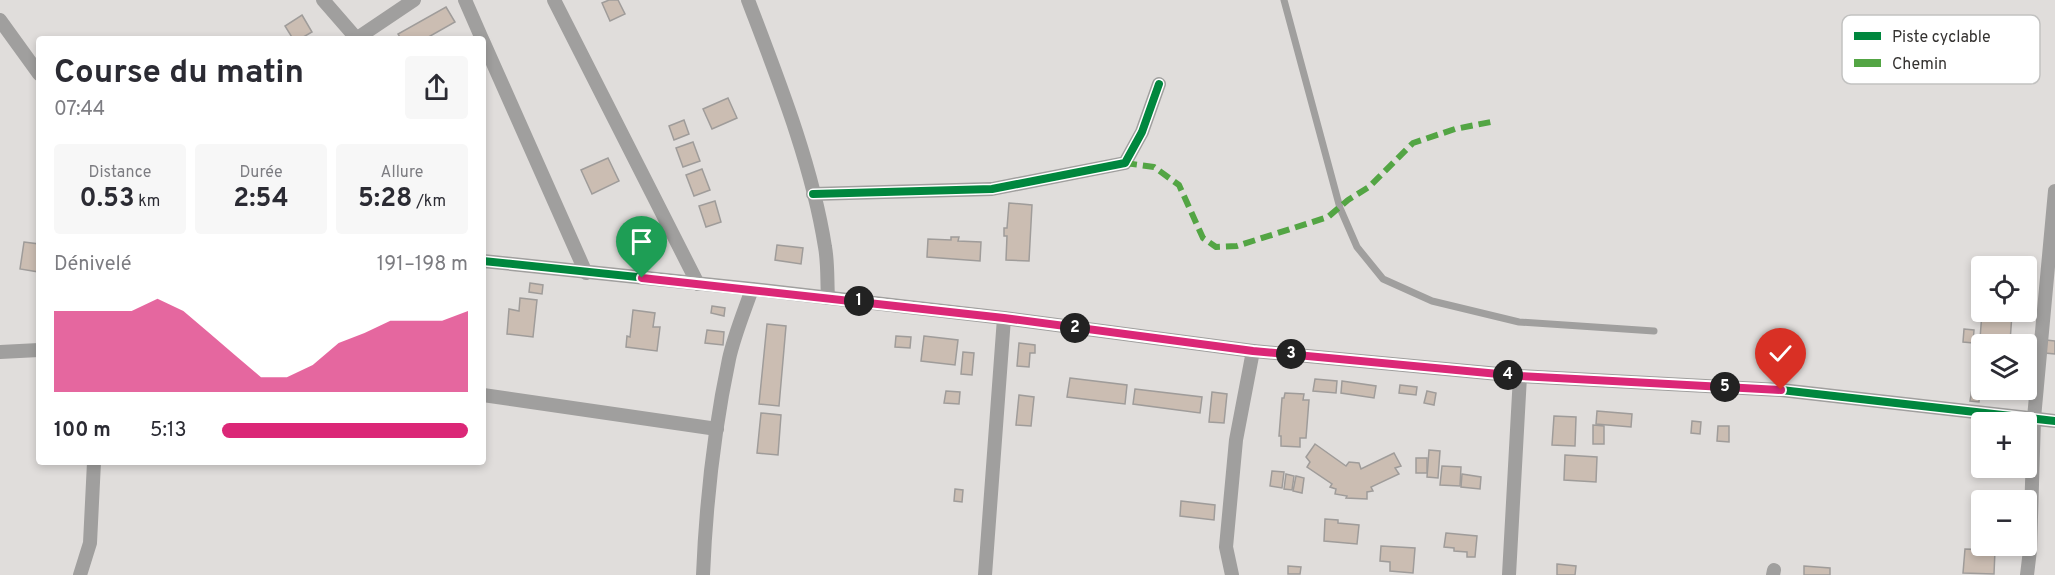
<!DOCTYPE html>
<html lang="fr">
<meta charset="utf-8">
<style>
:root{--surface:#fff;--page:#f7f7f7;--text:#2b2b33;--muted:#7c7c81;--accent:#db2777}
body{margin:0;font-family:Overpass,sans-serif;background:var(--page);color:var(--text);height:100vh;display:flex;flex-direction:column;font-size:22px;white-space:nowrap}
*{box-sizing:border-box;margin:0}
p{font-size:20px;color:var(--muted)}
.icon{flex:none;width:33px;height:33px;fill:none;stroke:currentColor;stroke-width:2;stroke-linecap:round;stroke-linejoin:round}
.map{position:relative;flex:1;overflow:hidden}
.sheet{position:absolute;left:36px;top:36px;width:450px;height:429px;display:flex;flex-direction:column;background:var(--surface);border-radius:6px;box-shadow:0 3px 9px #0003}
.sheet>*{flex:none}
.fabs{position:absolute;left:1971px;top:256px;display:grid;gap:12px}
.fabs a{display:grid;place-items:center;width:66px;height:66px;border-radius:6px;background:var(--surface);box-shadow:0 3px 9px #0003;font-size:30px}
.pin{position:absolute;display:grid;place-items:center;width:51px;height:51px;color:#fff;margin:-62px -26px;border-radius:50% 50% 50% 0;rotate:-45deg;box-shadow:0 0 6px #0007}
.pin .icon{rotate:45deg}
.km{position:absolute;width:30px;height:30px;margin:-15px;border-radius:50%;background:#222;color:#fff;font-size:16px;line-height:30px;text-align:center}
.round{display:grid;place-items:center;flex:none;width:63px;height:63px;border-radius:6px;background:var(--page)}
.overview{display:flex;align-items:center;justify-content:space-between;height:102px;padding:0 18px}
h1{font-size:33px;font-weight:700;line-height:45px}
.figures{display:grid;grid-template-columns:repeat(3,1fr);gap:9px;height:102px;padding:6px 18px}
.figures div{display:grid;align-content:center;border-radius:6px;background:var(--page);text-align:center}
.figures b{font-size:26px;font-weight:700}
.figures small{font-size:16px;font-weight:400}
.figures p{font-size:16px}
.chart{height:168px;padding:12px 18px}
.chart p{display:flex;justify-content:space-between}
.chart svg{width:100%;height:108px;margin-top:6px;fill:var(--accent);opacity:.7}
ul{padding:0 18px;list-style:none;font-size:20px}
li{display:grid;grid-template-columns:96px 72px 1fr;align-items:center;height:45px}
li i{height:15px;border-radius:8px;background:var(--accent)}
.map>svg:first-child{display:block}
.building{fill:#cbbdb2;stroke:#9f9c9a;stroke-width:1.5}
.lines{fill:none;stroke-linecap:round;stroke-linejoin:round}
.service{stroke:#a09f9e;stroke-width:7}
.minor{stroke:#a09f9e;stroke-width:14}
.quiet{stroke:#53a544;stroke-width:6;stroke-dasharray:12 6;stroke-linecap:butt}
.cycleway-casing{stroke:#fff;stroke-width:11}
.cycleway{stroke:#00873e;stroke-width:8}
.route-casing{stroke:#fff;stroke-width:12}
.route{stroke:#db2777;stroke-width:8}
.key{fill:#fff;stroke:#c2c2c1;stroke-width:1.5}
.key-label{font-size:16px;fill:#343230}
</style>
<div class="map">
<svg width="2055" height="575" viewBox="0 0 2055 575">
<rect width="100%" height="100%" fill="#e0dddb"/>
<g class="building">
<path d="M 609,0 L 618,0 L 625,14 L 610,21 L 602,3 Z"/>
<path d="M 446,7 L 455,22 L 425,39 L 401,39 L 398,34 Z"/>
<path d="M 302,15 L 312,32 L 300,39 L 293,39 L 285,26 Z"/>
<path d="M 728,98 L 737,118 L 712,129 L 703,109 Z"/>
<path d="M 684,120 L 689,134 L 674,140 L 669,126 Z"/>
<path d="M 693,142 L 700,161 L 683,167 L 676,148 Z"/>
<path d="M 608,158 L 619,181 L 592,194 L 581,170 Z"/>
<path d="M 702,169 L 710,190 L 694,196 L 686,175 Z"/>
<path d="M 715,201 L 721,222 L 706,227 L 699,206 Z"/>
<path d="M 1009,203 L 1032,205 L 1029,261 L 1006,260 L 1007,236 L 1004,236 L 1004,228 L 1007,228 Z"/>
<path d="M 951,237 L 959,237 L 958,241 L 981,242 L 980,261 L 927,257 L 928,239 L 951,240 Z"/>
<path d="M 24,242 L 39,244 L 39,272 L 20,269 Z"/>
<path d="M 777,245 L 803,248 L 801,264 L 775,260 Z"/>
<path d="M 530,283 L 543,285 L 542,294 L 529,292 Z"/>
<path d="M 520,298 L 537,300 L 533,337 L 507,334 L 509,309 L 519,311 Z"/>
<path d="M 712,306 L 725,308 L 724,316 L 711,313 Z"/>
<path d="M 633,310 L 655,313 L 653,327 L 660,327 L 657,351 L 626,347 L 627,336 L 630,337 Z"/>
<path d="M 1982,312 L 2012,314 L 2010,342 L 1980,339 Z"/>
<path d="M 767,324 L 786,326 L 779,406 L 759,404 Z"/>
<path d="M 1964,329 L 1974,330 L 1973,343 L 1963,342 Z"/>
<path d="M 707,330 L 724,332 L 723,345 L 705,343 Z"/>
<path d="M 896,336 L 911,337 L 910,348 L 895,347 Z"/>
<path d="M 924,336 L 958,340 L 955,365 L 921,361 Z"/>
<path d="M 2046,340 L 2055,341 L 2055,354 L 2045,353 Z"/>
<path d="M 1019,343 L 1035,345 L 1035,353 L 1030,353 L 1029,367 L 1017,366 Z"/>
<path d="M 963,352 L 974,353 L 972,375 L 961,374 Z"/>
<path d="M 1070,378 L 1127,385 L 1125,404 L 1067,397 Z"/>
<path d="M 1315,379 L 1337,381 L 1336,393 L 1313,391 Z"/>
<path d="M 1342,381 L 1376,386 L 1374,398 L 1341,393 Z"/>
<path d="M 1400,385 L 1417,387 L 1416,395 L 1399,393 Z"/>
<path d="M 1135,389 L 1202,397 L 1200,413 L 1133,404 Z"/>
<path d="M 1972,389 L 1980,389 L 1979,402 L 1970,401 Z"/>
<path d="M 946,391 L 960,392 L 959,404 L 944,403 Z"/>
<path d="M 1427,391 L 1436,393 L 1434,405 L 1424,403 Z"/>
<path d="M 1212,392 L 1227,394 L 1224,423 L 1209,422 Z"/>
<path d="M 1285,393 L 1304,394 L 1303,400 L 1309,400 L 1306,438 L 1300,438 L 1300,447 L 1281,446 L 1281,436 L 1279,436 L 1282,398 L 1284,398 Z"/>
<path d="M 1019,395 L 1034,397 L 1031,426 L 1016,425 Z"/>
<path d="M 1597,411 L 1632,414 L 1631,427 L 1596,424 Z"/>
<path d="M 761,413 L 781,415 L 778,455 L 757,453 Z"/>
<path d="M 1554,416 L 1576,417 L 1575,446 L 1552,445 Z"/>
<path d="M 1692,421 L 1701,422 L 1700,434 L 1691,433 Z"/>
<path d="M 1593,425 L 1604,426 L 1604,444 L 1593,444 Z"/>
<path d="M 1718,426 L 1729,426 L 1729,442 L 1717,441 Z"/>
<path d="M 1315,444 L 1346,466 L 1349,462 L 1359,463 L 1361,469 L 1394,453 L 1401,466 L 1395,468 L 1399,474 L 1371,487 L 1373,491 L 1367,492 L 1367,499 L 1346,498 L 1347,496 L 1335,494 L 1336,489 L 1330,487 L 1332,484 L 1307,467 L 1310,462 L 1306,457 Z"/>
<path d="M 1429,450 L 1440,451 L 1438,478 L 1427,477 Z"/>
<path d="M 1565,455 L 1597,457 L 1596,482 L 1564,480 Z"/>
<rect x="1416" y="458" width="11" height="15"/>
<path d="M 1442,466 L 1461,467 L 1460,486 L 1440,485 Z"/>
<path d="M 1272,471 L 1284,472 L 1282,488 L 1270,486 Z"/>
<path d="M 1286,474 L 1294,476 L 1292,490 L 1284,489 Z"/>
<path d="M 1462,474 L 1481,477 L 1480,489 L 1461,487 Z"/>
<path d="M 1296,476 L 1304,478 L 1302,493 L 1293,491 Z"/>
<path d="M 955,489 L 963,490 L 962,502 L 954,501 Z"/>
<path d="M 1181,501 L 1215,505 L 1214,520 L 1180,516 Z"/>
<path d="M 1325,519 L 1338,520 L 1338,523 L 1359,525 L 1357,544 L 1324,541 Z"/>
<path d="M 1446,533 L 1477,536 L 1475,557 L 1467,557 L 1467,552 L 1454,551 L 1454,548 L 1444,547 Z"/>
<path d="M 1381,546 L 1415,548 L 1413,573 L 1390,571 L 1390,562 L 1380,561 Z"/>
<path d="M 1965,549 L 1995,550 L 1994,574 L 1963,573 Z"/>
<path d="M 1557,564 L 1576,566 L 1575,575 L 1557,575 Z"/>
<path d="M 1288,566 L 1301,567 L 1300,574 L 1288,574 Z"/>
<path d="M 1804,566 L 1830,568 L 1830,575 L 1804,575 Z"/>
</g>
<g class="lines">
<path class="service" d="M 1284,0 L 1340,208 L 1357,247 L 1383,279 L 1432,301 L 1519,322 L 1654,331"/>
<g class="minor">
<path d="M 323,0 L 357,39"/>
<path d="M 465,0 L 482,39"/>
<path d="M 554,0 L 698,284"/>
<path d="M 748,0 C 778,79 812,164 825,247 C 828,263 827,281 828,298"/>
<path d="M 0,20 L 39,74"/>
<path d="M 356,39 L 414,0"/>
<path d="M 483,41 L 586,273"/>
<path d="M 813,194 L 992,189 L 1125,163 L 1142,132 L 1159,84"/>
<path d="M 483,261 L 752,289 L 1004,318 L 1253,351 L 1520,376 L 1781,390 L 2055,421"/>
<path d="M 0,352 L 39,350"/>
<path d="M 483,395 L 717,429"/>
<path d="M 80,575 L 90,543 L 94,462"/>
<path d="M 703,575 C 706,503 714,430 729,359 C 734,336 744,312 752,289"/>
<path d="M 985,575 L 1004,318"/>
<path d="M 1232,575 L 1226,547 L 1236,440 L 1253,351"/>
<path d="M 1509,575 L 1520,376"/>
<path d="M 1773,575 L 1774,570"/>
<path d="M 2027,575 L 2030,550 L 2034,418 L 2055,191"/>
</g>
<path class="quiet" d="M 1125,163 L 1154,167 L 1179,185 L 1203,238 L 1216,247 L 1237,246 L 1328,217 L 1348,200 L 1369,187 L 1413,143 L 1455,129 L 1496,121"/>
<defs>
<g id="cycleway">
<path d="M 813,194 L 992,189 L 1125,163 L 1142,132 L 1159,84"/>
<path d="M 483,261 L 752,289 L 1004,318 L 1253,351 L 1520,376 L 1781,390 L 2055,421"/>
</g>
</defs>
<use href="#cycleway" class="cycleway-casing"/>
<use href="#cycleway" class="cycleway"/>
</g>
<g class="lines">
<defs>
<path id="route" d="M 642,278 L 1004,318 L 1253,351 L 1520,376 L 1781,390"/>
</defs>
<use href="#route" class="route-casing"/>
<use href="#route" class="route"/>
</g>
<rect x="1842" y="15" width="198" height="69" rx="9" class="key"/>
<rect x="1854" y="32" width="27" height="8" fill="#00873e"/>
<rect x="1854" y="59" width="27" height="8" fill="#53a544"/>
<g class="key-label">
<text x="1892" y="42">Piste cyclable</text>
<text x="1892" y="69">Chemin</text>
</g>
</svg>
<div class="fabs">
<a><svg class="icon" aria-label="locate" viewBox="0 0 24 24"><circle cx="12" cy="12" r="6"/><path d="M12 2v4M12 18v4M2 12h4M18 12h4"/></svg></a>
<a><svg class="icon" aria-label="layers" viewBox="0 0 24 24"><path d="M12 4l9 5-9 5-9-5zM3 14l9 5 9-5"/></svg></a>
<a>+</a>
<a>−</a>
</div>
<div class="pin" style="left:642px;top:278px;background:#1e9e55"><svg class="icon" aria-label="arrive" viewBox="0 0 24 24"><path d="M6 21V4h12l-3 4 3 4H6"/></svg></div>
<div class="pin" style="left:1781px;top:390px;background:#d93025"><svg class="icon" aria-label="check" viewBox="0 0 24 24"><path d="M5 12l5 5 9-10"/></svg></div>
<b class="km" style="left:859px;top:301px">1</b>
<b class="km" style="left:1075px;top:328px">2</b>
<b class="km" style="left:1291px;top:354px">3</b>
<b class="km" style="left:1508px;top:375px">4</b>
<b class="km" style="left:1725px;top:387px">5</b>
<section class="sheet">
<div class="overview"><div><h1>Course du matin</h1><p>07:44</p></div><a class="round"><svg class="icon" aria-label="share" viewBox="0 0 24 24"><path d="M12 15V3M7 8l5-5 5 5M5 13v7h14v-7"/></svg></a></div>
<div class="figures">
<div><p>Distance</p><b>0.53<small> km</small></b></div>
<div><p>Durée</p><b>2:54</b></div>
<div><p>Allure</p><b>5:28<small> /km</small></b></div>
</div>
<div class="chart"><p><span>Dénivelé</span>191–198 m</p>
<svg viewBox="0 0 160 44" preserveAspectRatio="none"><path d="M0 44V11L10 11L20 11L30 11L40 6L50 11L60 20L70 29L80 38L90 38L100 33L110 24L120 20L130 15L140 15L150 15L160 11V44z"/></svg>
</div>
<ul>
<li><b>100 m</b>5:13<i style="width:100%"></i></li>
</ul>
</section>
</div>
